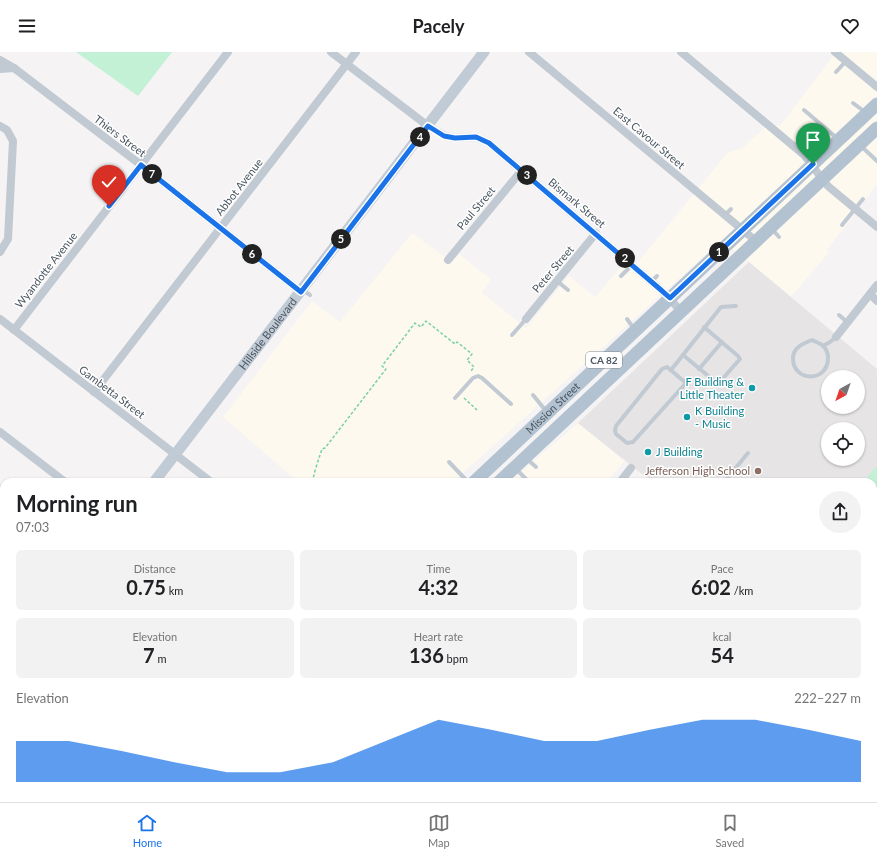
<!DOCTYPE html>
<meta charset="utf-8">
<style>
:root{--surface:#fff;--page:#f2f2f2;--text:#202124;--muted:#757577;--line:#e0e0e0;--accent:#1a73e8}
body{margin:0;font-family:Lato,sans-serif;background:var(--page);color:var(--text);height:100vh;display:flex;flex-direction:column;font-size:15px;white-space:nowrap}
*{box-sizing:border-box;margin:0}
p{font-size:13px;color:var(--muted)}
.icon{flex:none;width:22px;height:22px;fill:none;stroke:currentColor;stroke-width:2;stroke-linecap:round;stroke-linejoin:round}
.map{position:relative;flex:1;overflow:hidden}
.side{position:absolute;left:0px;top:426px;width:877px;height:324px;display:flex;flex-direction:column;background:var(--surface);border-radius:12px 12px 0 0;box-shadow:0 1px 3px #0004}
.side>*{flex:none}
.needle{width:26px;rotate:220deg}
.buttons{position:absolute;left:821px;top:318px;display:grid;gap:8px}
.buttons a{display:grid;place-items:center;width:44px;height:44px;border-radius:50%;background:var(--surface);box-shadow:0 1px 3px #0004;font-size:20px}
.pin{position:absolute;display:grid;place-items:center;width:34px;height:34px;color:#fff;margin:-41px -17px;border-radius:50% 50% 50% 0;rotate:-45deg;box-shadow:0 0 4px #0007}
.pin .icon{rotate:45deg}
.km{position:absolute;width:20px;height:20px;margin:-10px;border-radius:50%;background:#222;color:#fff;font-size:11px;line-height:20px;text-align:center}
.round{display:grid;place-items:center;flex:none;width:42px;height:42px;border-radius:21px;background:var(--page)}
.overview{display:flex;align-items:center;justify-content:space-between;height:68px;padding:0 16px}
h1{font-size:22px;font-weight:700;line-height:30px}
.stats{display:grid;grid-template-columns:repeat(3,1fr);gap:6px;height:68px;padding:4px 16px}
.stats div{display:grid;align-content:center;border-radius:6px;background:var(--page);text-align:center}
.stats b{font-size:20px;font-weight:700}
.stats small{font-size:11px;font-weight:400}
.stats p{font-size:11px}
.chart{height:112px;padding:8px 16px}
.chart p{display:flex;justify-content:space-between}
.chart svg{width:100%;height:72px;margin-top:4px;fill:var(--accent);opacity:.7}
header{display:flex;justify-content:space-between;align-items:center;height:52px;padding:0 16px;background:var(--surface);font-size:18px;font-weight:700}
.tab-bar{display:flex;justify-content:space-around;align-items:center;height:56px;border-top:1px solid var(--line);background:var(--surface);font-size:11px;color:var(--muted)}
.tab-bar a{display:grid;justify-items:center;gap:2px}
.tab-bar .selected{color:var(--accent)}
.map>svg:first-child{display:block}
.commercial{fill:#fdf9ef}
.education{fill:#e6e4e5;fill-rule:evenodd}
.green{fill:#c3f1d5}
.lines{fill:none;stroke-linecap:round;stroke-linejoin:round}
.path{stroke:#7ad0a6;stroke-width:1.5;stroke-dasharray:3 2;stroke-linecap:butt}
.lane{stroke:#c1cad2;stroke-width:4}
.street{stroke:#c1cad2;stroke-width:8}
.secondary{stroke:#c1cbd6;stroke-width:11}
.primary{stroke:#b3c2d1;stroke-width:13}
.route-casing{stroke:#fff;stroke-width:8}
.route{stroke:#1a73e8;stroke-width:5}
.culture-dot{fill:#0f9aa8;stroke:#fff;stroke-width:1.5}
.education-dot{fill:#8d6e63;stroke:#fff;stroke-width:1.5}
.labels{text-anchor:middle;stroke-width:3;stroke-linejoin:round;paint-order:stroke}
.shield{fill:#fff;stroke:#808990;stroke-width:1}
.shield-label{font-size:10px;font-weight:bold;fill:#4a5661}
.street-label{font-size:11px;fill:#4a5661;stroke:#fff}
.culture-label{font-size:11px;fill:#0d838f;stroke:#fff;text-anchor:start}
.education-label{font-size:11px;fill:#785e54;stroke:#fff;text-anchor:end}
</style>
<header><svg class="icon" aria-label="menu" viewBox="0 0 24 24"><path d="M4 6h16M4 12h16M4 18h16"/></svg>Pacely<svg class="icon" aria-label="heart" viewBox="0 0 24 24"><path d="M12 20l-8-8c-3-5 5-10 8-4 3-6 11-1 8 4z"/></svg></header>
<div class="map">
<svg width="877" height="750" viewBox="0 0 877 750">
<rect width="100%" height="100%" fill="#f5f3f3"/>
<g class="commercial">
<path d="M 836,0 L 877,0 L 877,132 L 827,198 L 829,200 L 791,245 L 722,188 L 453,430 L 298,430 L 223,365 L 312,249 L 340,270 L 412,181 L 452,210 L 459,202 L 491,227 L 482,241 L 526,276 L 569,224 L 595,245 L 620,216 L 638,210 L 728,100 L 741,97 L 770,71 L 780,74 Z"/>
<path d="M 578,371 L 623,408 L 625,408 L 607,430 L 509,430 Z"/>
<path d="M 26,746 L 220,746 L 217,750 L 21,750 Z"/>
</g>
<path class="education" d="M 749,210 L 877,317 L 877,620 L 873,617 L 873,430 L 652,430 L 578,371 ZM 828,325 L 858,325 L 858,355 L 828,355 ZM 828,377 L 858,377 L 858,407 L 828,407 Z"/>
<g class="green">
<path d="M 76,0 L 172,0 L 138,44 Z"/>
<path d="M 877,414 L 877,609 L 873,606 L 873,430 L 863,430 Z"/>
</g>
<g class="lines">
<g class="path">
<path d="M 464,346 L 477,358"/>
<path d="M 313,430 C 312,426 320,403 322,397 L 325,396 L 386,317 L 382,314 L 415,271 L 421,275 L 426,269 L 455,292 L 457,290 L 472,302 L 467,308 L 474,315 L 471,319"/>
</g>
<g class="lane">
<path d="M 836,20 L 846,9"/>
<path d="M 853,51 L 865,60"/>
<path d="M 804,58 L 837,86"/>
<path d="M 795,94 L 800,88"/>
<path d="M 861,94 L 877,109"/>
<path d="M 725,163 L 731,157"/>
<path d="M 842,173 L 863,147"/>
<path d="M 772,177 L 779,185"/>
<path d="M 621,224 L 632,213"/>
<path d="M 557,229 L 568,238"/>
<path d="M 652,229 L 657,224"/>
<path d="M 303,238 L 310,243"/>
<path d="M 839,263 L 847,270"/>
<path d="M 627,267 L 635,278"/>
<path d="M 512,283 L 526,267"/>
<path d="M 812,288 C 815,290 821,291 823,294 C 826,296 828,302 828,305 C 829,331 792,331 793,305 C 794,295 804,291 812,288 Z"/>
<path d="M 823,294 L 830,290 L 836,285"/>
<path d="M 683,303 L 718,332 L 740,307 L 738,304 L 704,275"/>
<path d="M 667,315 L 686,331 L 633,390 L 627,391 L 616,382 L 615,379 L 616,374 L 662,317 Z"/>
<path d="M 699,317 L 722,290"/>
<path d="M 671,318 L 721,255 L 736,254"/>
<path d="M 533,343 L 546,359"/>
<path d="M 455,346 L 473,326 L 478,324 L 482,326 L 511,352"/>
<path d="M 527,407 L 536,415"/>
<path d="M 449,410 L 468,430"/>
<path d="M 516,417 L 526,427"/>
<path d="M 724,430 L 748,401"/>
<path d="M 873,614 L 877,617"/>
<path d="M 0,705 L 4,700"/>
</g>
<g class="street">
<path d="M 331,0 L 428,74 L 445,84 L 455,86 L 476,85 L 489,91 L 661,238 L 681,259"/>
<path d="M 529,0 L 756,189"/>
<path d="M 681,0 L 804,103 C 813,113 819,125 829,135 L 877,175"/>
<path d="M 835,0 L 877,35"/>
<path d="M 0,8 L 14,16 L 141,113 L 301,240"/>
<path d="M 0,17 L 14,16"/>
<path d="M 0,74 L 7,78 L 13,89 L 8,187 L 0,200"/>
<path d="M 448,208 L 522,118"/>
<path d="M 870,242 L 877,249"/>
<path d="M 0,267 L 211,430"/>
<path d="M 526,267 L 596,181"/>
<path d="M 14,278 L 228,0"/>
<path d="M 836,285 L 877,233"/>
<path d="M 94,340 L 356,0"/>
<path d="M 0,380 L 65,430"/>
<path d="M 620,430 L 631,416"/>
<path d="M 0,489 L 4,492"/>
<path d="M 0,596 L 4,600"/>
<path d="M 873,735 L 877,730"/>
<path d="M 845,746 L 849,750"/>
<path d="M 302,750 L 306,746"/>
<path d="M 599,750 L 603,746"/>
<path d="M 747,750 L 750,746"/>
<path d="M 860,750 L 864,746"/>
</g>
<g class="secondary">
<path id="s1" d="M 154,430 L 484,0"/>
<path d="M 0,630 L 4,624"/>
<path d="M 444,746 L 449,750"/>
</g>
<g class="primary">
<path id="s2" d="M 474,430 L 877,52"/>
<path d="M 499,430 L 877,76"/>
<path d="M 69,750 L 74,746"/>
<path d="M 98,750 L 103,746"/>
</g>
</g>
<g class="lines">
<defs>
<path id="route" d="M 109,154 L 141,113 L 301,240 L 428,74 L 444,84 L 455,86 L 476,85 L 489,91 L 661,238 L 670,246 L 813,112"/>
</defs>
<use href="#route" class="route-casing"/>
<use href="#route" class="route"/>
</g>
<g class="culture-dot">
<circle cx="752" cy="336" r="4"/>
<circle cx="687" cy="365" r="4"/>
<circle cx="648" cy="400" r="4"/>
</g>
<circle class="education-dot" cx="758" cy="419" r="4"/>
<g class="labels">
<rect class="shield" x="586" y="300" width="36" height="16" rx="3"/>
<g class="shield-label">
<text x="604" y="312">CA 82</text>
</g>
<g class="street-label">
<text transform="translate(120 84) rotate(37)" y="4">Thiers Street</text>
<text transform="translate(649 86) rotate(40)" y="4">East Cavour Street</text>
<text transform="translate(239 135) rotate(-52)" y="4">Abbot Avenue</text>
<text transform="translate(577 151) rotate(40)" y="4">Bismark Street</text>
<text transform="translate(476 156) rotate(-50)" y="4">Paul Street</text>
<text transform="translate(553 217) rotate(-50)" y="4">Peter Street</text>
<text transform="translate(46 218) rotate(-52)" y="4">Wyandotte Avenue</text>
<text dy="4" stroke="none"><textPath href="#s1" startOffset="187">Hillside Boulevard</textPath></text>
<text transform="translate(112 340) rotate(37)" y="4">Gambetta Street</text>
<text dy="4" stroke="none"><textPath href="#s2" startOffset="108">Mission Street</textPath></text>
</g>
<g class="culture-label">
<text x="744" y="334" text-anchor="end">F Building &amp;<tspan x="744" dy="13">Little Theater</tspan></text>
<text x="695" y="363">K Building<tspan x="695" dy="13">- Music</tspan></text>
<text x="656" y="404">J Building</text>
</g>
<g class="education-label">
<text x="750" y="423">Jefferson High School</text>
</g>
</g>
</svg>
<div class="buttons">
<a><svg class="needle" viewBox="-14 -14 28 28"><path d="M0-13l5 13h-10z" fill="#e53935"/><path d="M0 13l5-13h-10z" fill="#757577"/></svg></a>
<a><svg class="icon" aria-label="locate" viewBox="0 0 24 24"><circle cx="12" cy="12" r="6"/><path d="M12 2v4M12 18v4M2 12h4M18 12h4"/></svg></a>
</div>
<div class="pin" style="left:813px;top:112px;background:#1e9e55"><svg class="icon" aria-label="arrive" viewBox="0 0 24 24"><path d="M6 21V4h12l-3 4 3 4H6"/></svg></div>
<div class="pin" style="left:109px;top:154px;background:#d93025"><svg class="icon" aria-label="check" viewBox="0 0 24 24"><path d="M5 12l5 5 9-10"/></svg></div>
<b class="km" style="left:719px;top:200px">1</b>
<b class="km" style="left:625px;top:206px">2</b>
<b class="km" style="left:527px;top:123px">3</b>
<b class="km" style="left:420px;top:85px">4</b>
<b class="km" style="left:341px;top:187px">5</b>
<b class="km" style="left:252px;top:202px">6</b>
<b class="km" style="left:152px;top:122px">7</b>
<section class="side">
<div class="overview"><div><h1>Morning run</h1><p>07:03</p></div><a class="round"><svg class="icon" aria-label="share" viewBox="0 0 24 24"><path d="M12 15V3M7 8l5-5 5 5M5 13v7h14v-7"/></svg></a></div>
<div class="stats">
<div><p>Distance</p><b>0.75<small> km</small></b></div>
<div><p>Time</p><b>4:32</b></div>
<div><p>Pace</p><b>6:02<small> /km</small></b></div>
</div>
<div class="stats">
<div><p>Elevation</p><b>7<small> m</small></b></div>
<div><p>Heart rate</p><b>136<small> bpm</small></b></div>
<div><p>kcal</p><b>54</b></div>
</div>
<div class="chart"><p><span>Elevation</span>222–227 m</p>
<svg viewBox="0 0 160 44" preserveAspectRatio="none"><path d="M0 44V19L10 19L20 25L30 32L40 38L50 38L60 32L70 19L80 6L90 12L100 19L110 19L120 12L130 6L140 6L150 12L160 19V44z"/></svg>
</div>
</section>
</div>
<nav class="tab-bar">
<a class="selected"><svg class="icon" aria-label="home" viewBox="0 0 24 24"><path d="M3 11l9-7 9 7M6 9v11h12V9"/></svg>Home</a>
<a><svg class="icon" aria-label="map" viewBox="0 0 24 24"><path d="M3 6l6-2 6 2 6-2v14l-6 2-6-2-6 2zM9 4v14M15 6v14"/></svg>Map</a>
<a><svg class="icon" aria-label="saved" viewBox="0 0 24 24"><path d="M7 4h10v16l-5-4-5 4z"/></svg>Saved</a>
</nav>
